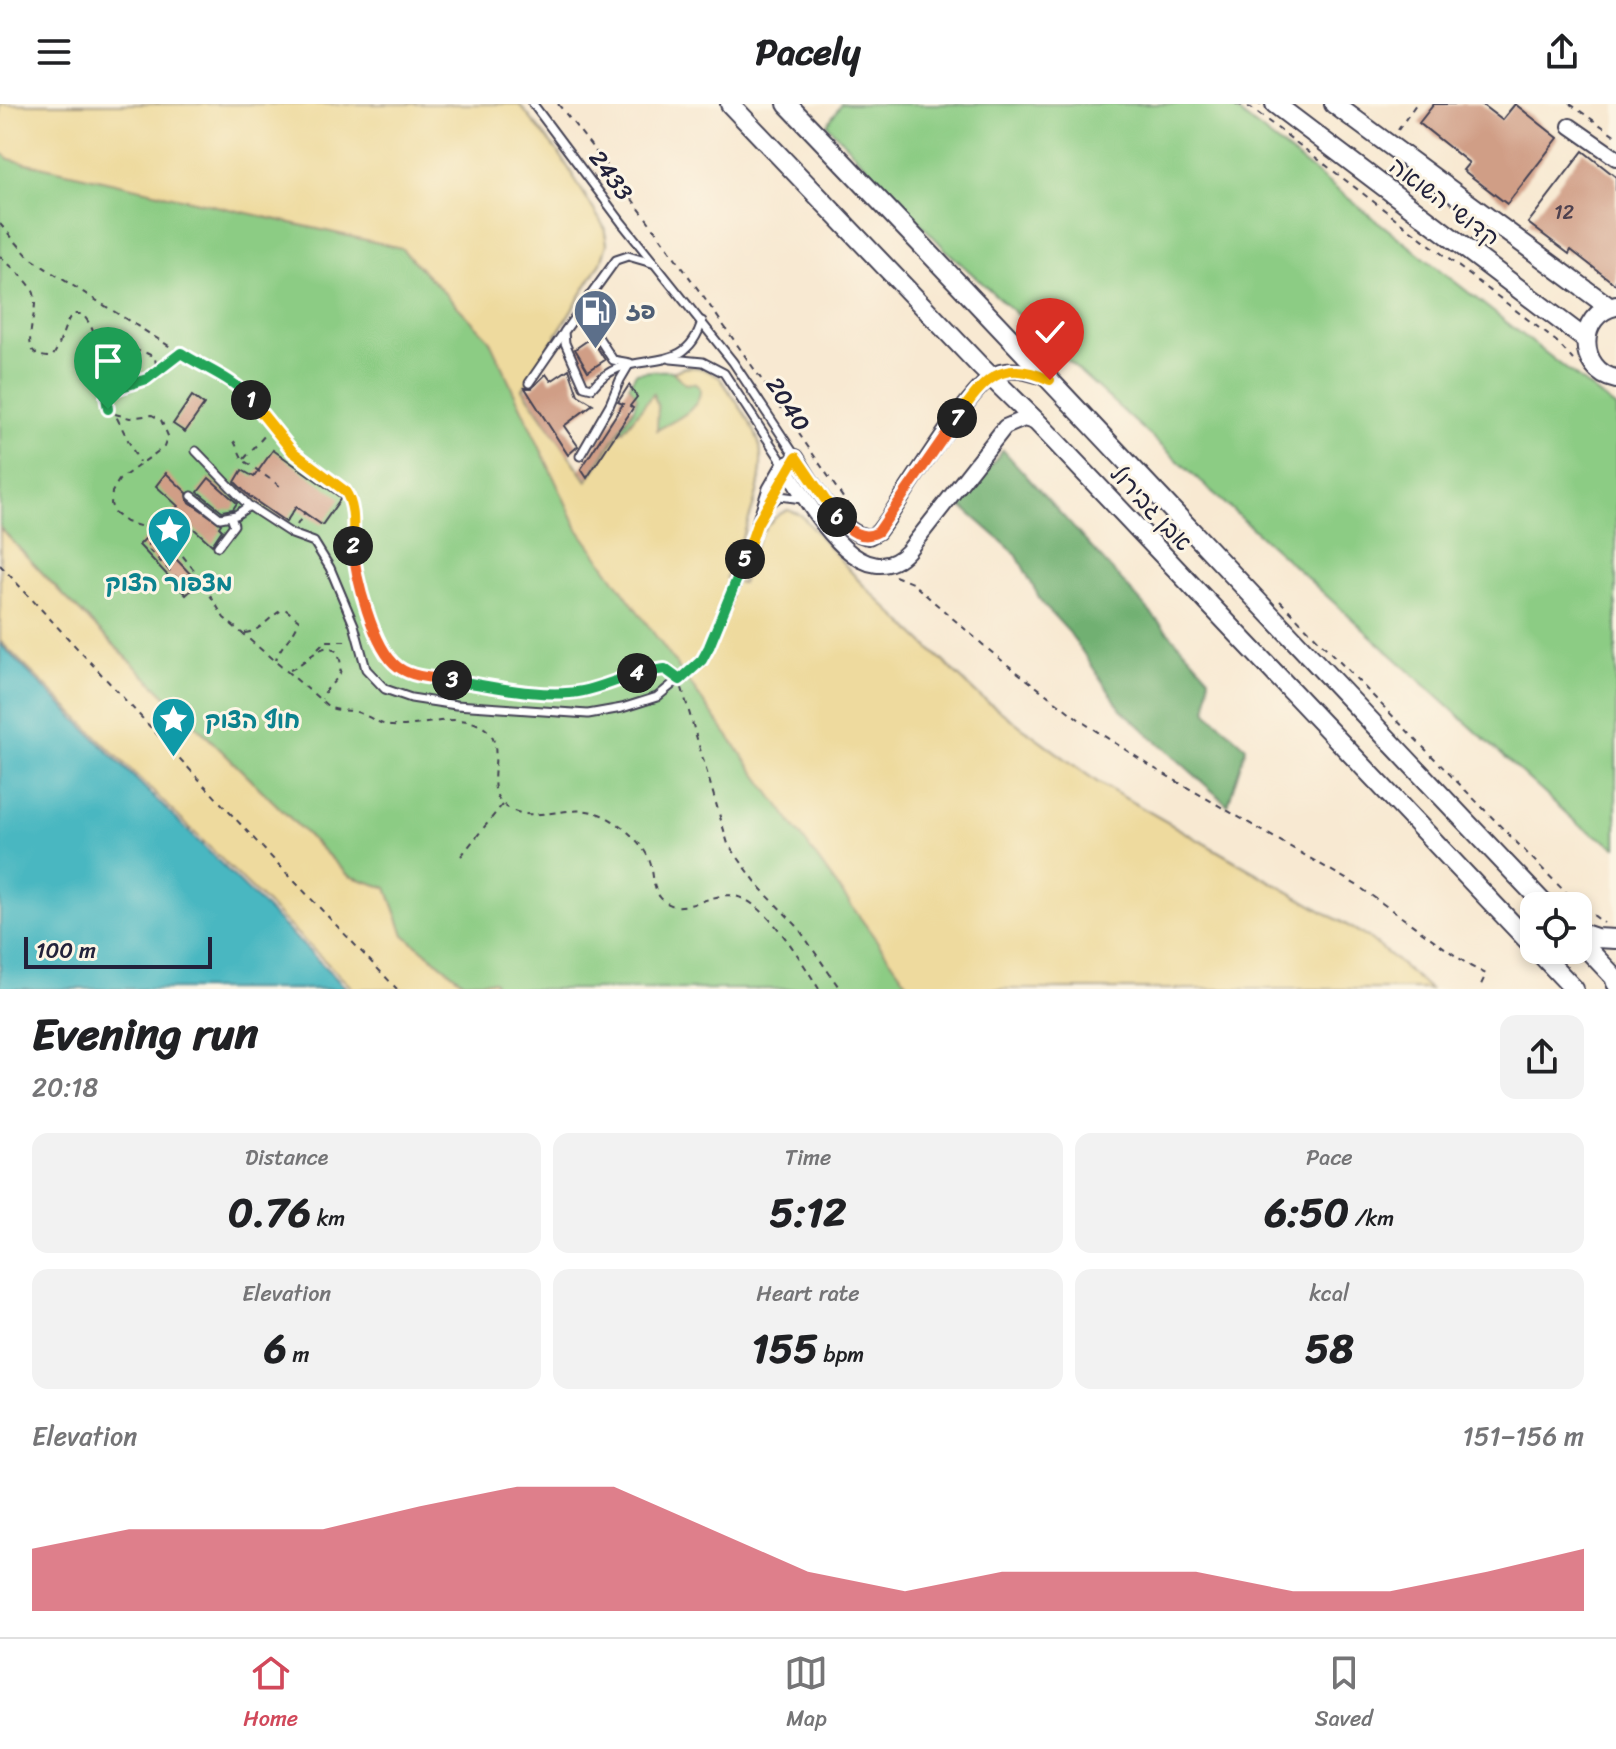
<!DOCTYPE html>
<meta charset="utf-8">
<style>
:root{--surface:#fff;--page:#f2f2f2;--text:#202124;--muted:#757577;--line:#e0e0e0;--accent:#d1495b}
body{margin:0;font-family:Sriracha,"Playpen Sans Hebrew",sans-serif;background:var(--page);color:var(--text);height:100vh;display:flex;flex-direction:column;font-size:30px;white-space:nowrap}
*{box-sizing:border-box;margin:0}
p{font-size:26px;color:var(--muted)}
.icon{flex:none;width:44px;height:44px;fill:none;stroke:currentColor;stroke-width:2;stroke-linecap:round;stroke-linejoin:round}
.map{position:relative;height:885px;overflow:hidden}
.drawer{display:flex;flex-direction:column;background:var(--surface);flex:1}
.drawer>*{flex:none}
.fabs{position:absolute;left:1520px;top:788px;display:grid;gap:16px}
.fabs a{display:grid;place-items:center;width:72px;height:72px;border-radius:16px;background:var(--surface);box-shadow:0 4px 12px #0003;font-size:40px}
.scale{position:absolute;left:24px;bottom:20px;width:188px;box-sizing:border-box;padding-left:8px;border:4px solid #22223b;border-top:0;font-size:22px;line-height:28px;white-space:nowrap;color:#22223b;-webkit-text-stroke:6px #fcf5e5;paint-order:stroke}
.pin{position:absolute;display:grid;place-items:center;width:68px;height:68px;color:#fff;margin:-82px -34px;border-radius:50% 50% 50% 0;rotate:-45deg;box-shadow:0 0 8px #0007}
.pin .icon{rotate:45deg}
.km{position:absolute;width:40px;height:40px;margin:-20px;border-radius:50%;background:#222;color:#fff;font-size:22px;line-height:40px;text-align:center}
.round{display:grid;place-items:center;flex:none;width:84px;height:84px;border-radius:16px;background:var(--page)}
.head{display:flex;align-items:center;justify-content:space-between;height:136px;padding:0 32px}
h1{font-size:44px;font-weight:800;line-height:60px}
.figures{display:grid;grid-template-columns:repeat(3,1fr);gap:12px;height:136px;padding:8px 32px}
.figures div{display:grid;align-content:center;border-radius:16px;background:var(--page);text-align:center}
.figures b{font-size:40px;font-weight:800}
.figures small{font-size:22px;font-weight:400}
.figures p{font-size:22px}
.chart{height:224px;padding:16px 32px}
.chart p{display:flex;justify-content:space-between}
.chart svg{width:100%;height:144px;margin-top:8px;fill:var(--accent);opacity:.7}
header{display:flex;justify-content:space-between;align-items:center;height:104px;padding:0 32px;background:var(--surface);font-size:36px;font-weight:800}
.dock{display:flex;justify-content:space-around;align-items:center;height:112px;border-top:2px solid var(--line);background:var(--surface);font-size:22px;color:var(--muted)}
.dock a{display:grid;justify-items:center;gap:4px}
.dock .selected{color:var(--accent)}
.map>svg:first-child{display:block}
.green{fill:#8ccc84;stroke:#577760;stroke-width:2}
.forest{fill:#71b072;stroke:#4a6956;stroke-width:2}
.sand{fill:#eeda9e;stroke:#887e6c;stroke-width:2}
.water{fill:#49b7c1;stroke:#366c7e;stroke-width:2}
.building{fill:#d09e86}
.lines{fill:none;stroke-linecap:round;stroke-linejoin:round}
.service-casing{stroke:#424052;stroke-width:11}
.minor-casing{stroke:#424052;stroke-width:18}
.tertiary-casing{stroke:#424052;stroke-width:22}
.path{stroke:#424052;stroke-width:2;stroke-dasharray:6 6;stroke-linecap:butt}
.service{stroke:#fff;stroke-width:7}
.minor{stroke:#fff;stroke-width:14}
.tertiary{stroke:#fff;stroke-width:18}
.split-1-casing{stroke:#fff;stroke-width:16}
.split-2-casing{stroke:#fff;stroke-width:16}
.split-3-casing{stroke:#fff;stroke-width:16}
.split-4-casing{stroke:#fff;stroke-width:16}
.split-5-casing{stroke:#fff;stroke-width:16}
.split-6-casing{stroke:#fff;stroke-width:16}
.split-7-casing{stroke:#fff;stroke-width:16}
.split-8-casing{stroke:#fff;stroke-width:16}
.split-1{stroke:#22a559;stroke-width:10}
.split-2{stroke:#f5b400;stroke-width:10}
.split-3{stroke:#f0652b;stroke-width:10}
.split-4{stroke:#22a559;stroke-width:10}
.split-5{stroke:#22a559;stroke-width:10}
.split-6{stroke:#f5b400;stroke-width:10}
.split-7{stroke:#f0652b;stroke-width:10}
.split-8{stroke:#f5b400;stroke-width:10}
.labels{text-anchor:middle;stroke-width:6;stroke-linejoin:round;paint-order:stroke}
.number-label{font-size:20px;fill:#4e414e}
.street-label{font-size:24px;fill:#22223b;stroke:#fcf5e5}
.service-label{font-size:24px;font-weight:bold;fill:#4e5e75;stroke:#fcf5e5;text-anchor:start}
.culture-label{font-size:24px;font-weight:bold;fill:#0d838f;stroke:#fcf5e5}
</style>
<header><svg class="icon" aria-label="menu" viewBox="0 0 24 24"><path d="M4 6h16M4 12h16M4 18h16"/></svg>Pacely<svg class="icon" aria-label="share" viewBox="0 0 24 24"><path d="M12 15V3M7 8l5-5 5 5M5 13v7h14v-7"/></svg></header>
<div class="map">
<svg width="1616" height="885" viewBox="0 0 1616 885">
<rect width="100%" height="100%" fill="#fcf5e5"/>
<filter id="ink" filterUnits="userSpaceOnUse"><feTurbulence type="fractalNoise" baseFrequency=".0125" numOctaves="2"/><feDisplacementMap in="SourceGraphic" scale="16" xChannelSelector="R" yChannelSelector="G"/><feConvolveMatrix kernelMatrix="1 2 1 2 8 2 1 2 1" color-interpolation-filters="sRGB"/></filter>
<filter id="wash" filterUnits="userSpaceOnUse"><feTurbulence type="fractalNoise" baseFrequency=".006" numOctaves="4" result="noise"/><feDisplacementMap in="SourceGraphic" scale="32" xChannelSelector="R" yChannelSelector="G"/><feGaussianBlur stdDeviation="1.8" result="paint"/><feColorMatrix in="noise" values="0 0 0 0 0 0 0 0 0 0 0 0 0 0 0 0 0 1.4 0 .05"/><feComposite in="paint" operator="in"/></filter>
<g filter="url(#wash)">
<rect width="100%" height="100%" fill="#f8e9d2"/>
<g class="green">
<path d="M 0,0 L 519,0 L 561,52 L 604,123 L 607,140 L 601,158 L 523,285 L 587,377 L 634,304 L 637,293 L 629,281 L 636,269 C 649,267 658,266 670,267 C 678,268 674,267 682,264 C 696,260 709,266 720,274 C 732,292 756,322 760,343 C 767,383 740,437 726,474 L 742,480 C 752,452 758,418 788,406 L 801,411 L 860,478 L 978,591 L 1097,678 L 1369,834 L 1391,885 L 496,885 L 494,877 L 463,878 L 404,831 L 387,784 L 349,772 L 63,491 L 0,424 Z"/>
<path d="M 841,0 L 1228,0 L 1616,304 L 1616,743 L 1579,721 L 947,147 L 827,21 Z"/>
</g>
<path class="forest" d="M 1003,346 L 1209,573 L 1207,608 L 1246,643 L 1228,701 L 1121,605 L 1069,528 L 1042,499 L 1016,450 L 960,401 Z"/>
<g class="sand">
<path d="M 0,0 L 519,0 L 561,52 L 604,123 L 607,140 L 601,158 L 523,285 L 587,377 L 621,326 L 623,327 L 653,290 L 658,302 L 657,326 C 673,317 702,306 700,284 L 694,279 L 685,280 L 673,268 C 690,260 704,263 720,274 C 732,292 756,322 760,343 C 767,383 740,437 726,474 L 742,480 C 752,452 758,418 788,406 L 801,411 L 860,478 L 978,591 L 1097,678 L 1369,834 L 1430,885 L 912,885 L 578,425 L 489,235 L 401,144 L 9,55 L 0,47 Z"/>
<path d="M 0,424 L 63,491 L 349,772 L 387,784 L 404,831 L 463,878 L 494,877 L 496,885 L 353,885 L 0,537 Z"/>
</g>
<path class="water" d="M 0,540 L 347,885 L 0,885 Z"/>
<g id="blocks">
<g class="building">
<path d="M 1434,0 L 1481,0 L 1502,16 L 1515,0 L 1558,34 L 1507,100 L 1463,66 L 1469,59 L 1419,19 Z"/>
<path d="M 1583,47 L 1616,73 L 1616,181 L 1571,146 L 1569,150 L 1528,119 Z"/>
<path d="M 591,234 L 605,256 L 588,267 L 575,245 Z"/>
<path d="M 569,265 L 578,291 L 593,300 L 564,322 L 578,342 L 568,351 L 525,284 L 532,284 L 546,270 L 551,277 Z"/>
<path d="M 629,281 L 637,293 L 630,302 L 633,304 L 587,374 L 581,365 L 623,300 L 618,298 Z"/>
<path d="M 192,292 L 204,301 L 185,328 L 173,320 Z"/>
<path d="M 273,346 L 341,394 L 322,421 L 296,403 L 286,418 L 250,393 L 235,378 L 242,366 L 254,373 Z"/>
<path d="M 166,369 L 187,389 L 188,397 L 221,420 L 219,423 L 222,426 L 212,441 L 174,407 L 178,402 L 156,382 Z"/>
<path d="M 209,374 L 237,399 L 233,405 L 222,407 L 198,388 Z"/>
<path d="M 151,429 L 199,479 L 186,491 L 139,441 Z"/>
</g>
</g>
</g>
<g filter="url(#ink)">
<use href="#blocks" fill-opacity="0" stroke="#424052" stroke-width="2"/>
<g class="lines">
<defs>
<g id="service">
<path d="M 533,0 L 622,119 L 733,258 L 796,353"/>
<path d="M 652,159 L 628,152 L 616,156 L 564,228 L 565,239 L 584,282 L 592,284 C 627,238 684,280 702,217"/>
<path d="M 671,255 L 703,258 L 724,269 L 783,359"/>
<path d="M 529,279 L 562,231"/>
<path d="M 196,347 L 249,402 L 292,430 L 314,438 L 330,464 L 354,521 L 366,565 L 385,585 L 411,594 L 456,601 L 588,610 L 622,604 L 657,593 L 702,556 L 737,479 L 767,384 L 782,358 L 796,353"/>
<path d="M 580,352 L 610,300 L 620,276 L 630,259 L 613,256 L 587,216 L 589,192"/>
<path d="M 192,392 L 220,414 L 236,411 L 249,402"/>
<path d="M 770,400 L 780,392 L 802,395"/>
<path d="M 762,411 L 787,366"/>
<path d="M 218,442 L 234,421 L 231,413"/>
</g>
<g id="minor">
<path d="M 1570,22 L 1616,54"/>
<path d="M 796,353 C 811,377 839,430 869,433 L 878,428 L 887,416 C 905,389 975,274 1000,268 C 1016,264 1035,269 1049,276"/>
<path d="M 787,366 C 809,400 862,497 908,447 L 1005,323 L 1024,315 L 1037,319"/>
</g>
<g id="tertiary">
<path d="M 730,0 L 980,262 L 1038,319 L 1534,843"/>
<path d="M 787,0 C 1042,265 1292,536 1546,802"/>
<path d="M 1275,0 L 1585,235"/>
<path d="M 1334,0 L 1609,203"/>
<path d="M 1616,202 C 1576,210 1577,267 1616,275"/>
<path d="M 1578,828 L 1596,834 L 1616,835"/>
<path d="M 1578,835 L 1614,873 L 1616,879"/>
<path d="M 1537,846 L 1574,885"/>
</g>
</defs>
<use href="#service" class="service-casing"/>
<use href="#minor" class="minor-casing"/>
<use href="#tertiary" class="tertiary-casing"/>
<g class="path">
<path d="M 558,0 C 664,131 759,272 855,411"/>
<path d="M 1236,0 L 1251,4 L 1556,237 L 1573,256"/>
<path d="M 1247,0 L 1261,1"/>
<path d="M 1570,0 L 1616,32"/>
<path d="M 1398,26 L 1416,0"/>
<path d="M 0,120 L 29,153 L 51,168 L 209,267 C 216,270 225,273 231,277 C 257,292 271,325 291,346 C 307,363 335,372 348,392 C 361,411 350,451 358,475 C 367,500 377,548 399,563 C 420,578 552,592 579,588 C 605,584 629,570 655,565 L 665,565 L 671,570"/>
<path d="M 0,152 C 10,162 25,173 32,185 C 45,206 9,254 52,253 C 62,240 62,224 72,210 L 82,210 C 103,231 102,276 108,305 L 115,310 L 139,358"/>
<path d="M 99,243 C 121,257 131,237 155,254 L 157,267 C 142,279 115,276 106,292"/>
<path d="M 158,266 L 181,249"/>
<path d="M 115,310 L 130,314 L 152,311 L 161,316 L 168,332 L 164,343 L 119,376 L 112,388 L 111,400 L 114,409 L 126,418 L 160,428 L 171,437 L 198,471 L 224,514 L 329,603 C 337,607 344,606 352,607 C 366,609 378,621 392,622 C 419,624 452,609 477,620 C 514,635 480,679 503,700 C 527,722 564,701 592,708 C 613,712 643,737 650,758 C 654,769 652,784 660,793 C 679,817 711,786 735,792 C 768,799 802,858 819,885"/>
<path d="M 234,337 L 243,356 L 284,385"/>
<path d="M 244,355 L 266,330"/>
<path d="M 297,421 L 305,408"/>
<path d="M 160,429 L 146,443 L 186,483 L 198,471"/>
<path d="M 0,461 L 258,739 L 397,885"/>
<path d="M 895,472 L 912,479 L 996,552 L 1084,619 L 1157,666 L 1358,782 L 1470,862 L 1486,870 L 1479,885"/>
<path d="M 1280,497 L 1574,797 L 1604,819"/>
<path d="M 245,529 C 263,527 269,511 285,505 L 299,516 C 295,532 280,540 276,556"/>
<path d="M 318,544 L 325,537 L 349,537"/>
<path d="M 290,566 C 303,563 331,524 340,556 C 341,559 341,566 340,569 C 335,579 325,584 322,595"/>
<path d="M 682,584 L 728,740 L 761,785 L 797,822 L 840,885"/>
<path d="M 461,752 L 502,701"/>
</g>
<use href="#service" class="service"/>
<use href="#minor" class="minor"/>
<use href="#tertiary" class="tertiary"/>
</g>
</g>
<g class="lines" filter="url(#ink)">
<defs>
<path id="split-1" d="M 108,305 L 106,293 L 109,287 L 147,275 L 181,249 C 204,264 235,275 251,296"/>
<path id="split-2" d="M 251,296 L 293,348 L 345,387 C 356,403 353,423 353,442"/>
<path id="split-3" d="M 353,442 C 355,471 373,545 398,563 C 413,574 435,574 452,576"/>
<path id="split-4" d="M 452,576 C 491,582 544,595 583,587 C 601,583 619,576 637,569"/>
<path id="split-5" d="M 637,569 L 665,565 L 680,576 L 702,556 L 709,543 L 745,455"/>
<path id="split-6" d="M 745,455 L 757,420 L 796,353 L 837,413"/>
<path id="split-7" d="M 837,413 C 849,427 862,437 878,428 L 957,314"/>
<path id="split-8" d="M 957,314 C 984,276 1000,253 1050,276"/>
</defs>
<use href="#split-1" class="split-1-casing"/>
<use href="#split-2" class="split-2-casing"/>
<use href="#split-3" class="split-3-casing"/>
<use href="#split-4" class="split-4-casing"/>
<use href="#split-5" class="split-5-casing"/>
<use href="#split-6" class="split-6-casing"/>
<use href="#split-7" class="split-7-casing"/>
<use href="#split-8" class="split-8-casing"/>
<use href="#split-1" class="split-1"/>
<use href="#split-2" class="split-2"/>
<use href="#split-3" class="split-3"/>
<use href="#split-4" class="split-4"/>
<use href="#split-5" class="split-5"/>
<use href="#split-6" class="split-6"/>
<use href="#split-7" class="split-7"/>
<use href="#split-8" class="split-8"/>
</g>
<defs>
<symbol id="fuel-pin" viewBox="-11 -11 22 30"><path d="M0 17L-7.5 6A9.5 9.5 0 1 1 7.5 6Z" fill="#5c6f8a" stroke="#fcf5e5"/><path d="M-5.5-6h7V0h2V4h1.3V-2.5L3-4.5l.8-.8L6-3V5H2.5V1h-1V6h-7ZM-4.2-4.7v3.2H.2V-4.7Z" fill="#fff"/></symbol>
<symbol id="sight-pin" viewBox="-11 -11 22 30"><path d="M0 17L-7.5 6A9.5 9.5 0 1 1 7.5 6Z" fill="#0f9aa8" stroke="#fcf5e5"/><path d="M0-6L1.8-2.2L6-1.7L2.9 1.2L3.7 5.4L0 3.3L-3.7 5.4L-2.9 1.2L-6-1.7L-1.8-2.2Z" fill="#fff"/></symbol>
</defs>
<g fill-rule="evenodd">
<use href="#fuel-pin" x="570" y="182" width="51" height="69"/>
<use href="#sight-pin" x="144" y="400" width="51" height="69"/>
<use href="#sight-pin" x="148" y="590" width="51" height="69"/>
</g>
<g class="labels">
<g class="number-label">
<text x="1564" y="115">12</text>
</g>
<g class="street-label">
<text transform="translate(611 71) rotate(54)" y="8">2433</text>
<text transform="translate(1444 98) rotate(37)" y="8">קדושי השואה</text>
<text transform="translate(788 300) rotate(57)" y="8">2040</text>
<text transform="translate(1151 404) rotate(47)" y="8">אבן גבירול</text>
</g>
<g class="service-label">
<text x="626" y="215">פז</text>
</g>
<g class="culture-label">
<text x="169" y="487">מצפור הצוק</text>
<text x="205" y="624" text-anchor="start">חוף הצוק</text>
</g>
</g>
</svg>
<div class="fabs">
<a><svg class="icon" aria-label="locate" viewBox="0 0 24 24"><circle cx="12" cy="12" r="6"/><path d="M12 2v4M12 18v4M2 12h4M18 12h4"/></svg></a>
</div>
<div class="scale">100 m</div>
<div class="pin" style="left:108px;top:305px;background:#1e9e55"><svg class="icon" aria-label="arrive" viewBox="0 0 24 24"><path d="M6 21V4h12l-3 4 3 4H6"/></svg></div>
<div class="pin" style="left:1050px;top:276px;background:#d93025"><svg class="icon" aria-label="check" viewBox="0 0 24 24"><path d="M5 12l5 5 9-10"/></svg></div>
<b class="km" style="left:251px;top:296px">1</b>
<b class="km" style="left:353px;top:442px">2</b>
<b class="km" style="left:452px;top:576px">3</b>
<b class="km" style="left:637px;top:569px">4</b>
<b class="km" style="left:745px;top:455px">5</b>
<b class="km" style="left:837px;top:413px">6</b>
<b class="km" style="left:957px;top:314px">7</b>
</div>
<section class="drawer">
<div class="head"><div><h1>Evening run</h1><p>20:18</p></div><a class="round"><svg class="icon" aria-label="share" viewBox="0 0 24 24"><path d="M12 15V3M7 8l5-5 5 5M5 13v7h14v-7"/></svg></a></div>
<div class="figures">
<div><p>Distance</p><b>0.76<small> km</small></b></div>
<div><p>Time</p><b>5:12</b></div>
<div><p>Pace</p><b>6:50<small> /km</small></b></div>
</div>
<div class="figures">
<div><p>Elevation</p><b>6<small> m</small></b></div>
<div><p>Heart rate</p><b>155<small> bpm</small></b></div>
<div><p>kcal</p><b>58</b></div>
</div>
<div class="chart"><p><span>Elevation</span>151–156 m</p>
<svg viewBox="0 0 160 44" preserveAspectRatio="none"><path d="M0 44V25L10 19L20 19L30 19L40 12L50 6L60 6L70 19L80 32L90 38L100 32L110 32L120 32L130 38L140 38L150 32L160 25V44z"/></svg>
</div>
</section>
<nav class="dock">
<a class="selected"><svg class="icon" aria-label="home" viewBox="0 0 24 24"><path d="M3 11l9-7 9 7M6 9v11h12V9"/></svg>Home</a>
<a><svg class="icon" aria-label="map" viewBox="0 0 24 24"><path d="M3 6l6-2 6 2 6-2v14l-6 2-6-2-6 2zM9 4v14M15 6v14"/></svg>Map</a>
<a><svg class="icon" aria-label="saved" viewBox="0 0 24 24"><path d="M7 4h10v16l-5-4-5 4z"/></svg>Saved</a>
</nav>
